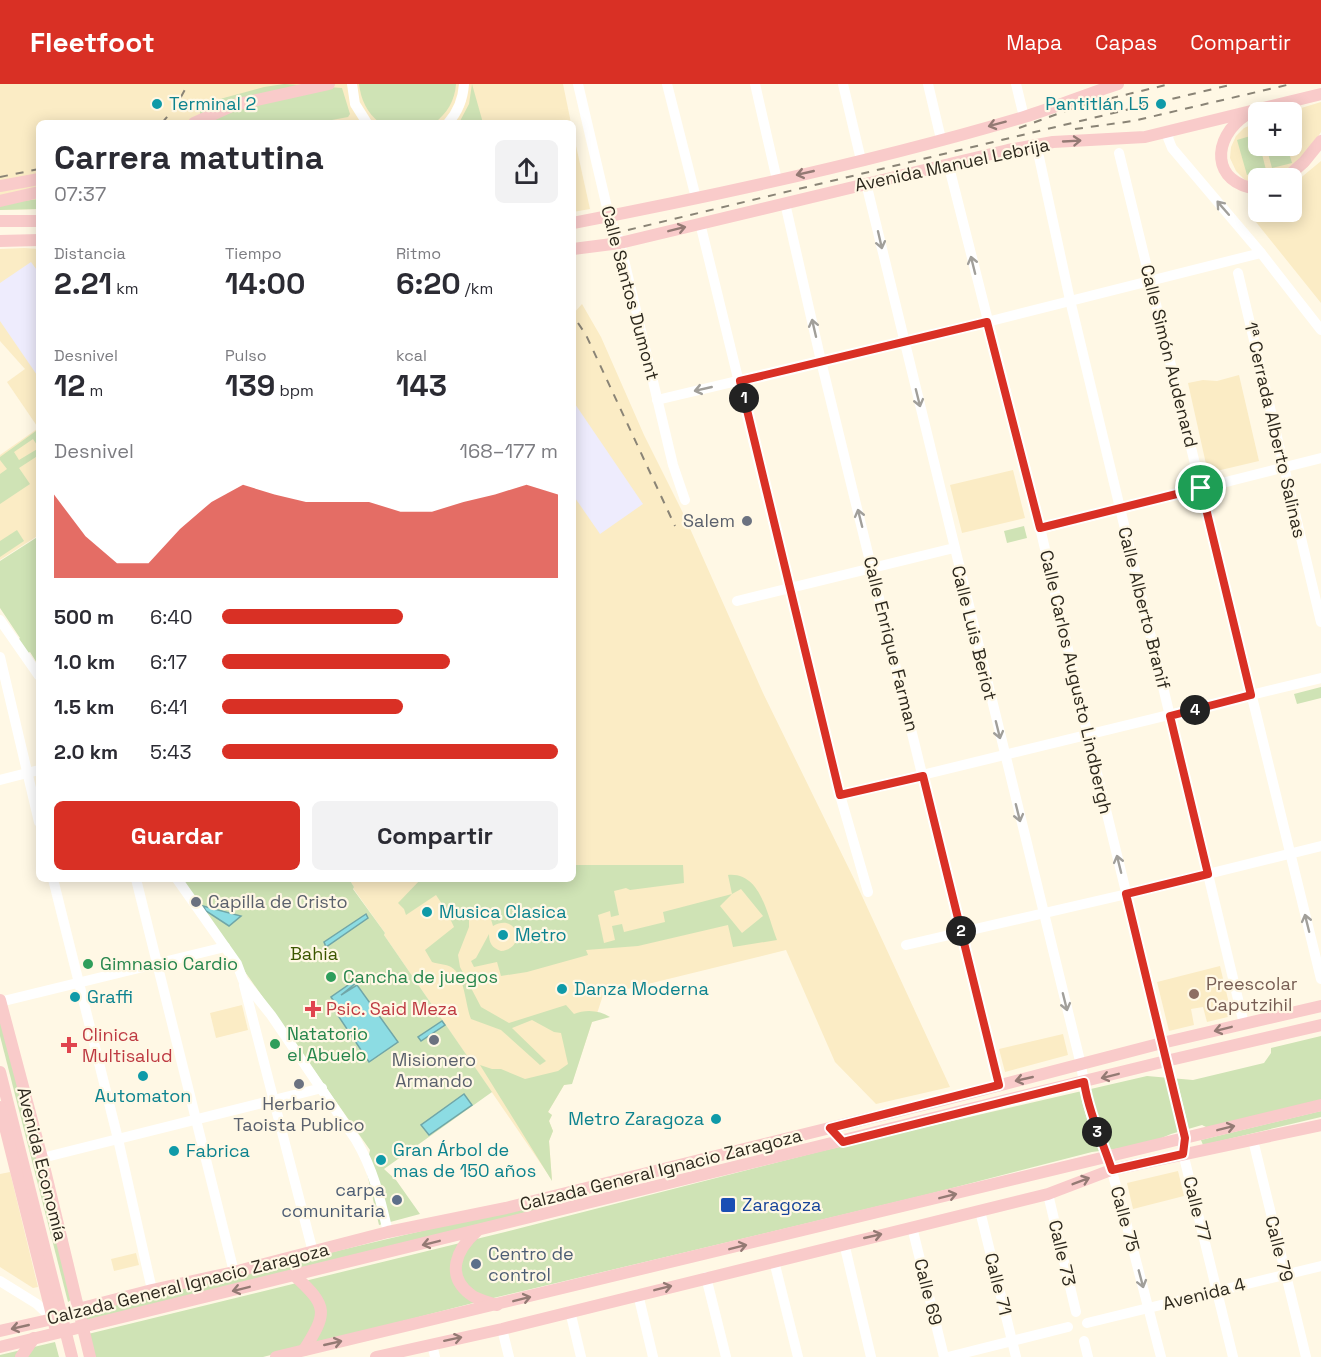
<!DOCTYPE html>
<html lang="es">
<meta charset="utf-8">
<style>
:root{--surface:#fff;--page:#f2f2f3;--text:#2b2b33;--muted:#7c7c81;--accent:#d93025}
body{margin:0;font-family:"Space Grotesk",sans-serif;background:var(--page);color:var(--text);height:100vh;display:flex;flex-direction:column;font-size:22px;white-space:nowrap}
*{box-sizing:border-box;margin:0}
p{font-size:20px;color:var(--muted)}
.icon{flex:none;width:33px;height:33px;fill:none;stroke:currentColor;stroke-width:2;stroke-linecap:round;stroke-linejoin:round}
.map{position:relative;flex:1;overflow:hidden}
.drawer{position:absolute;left:36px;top:36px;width:540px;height:762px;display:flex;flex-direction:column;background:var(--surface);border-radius:9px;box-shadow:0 3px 15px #0003}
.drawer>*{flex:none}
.fabs{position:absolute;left:1248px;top:18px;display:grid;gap:12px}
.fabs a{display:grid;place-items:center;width:54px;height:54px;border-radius:9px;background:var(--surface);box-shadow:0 3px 15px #0003;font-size:30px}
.pin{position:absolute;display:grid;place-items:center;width:51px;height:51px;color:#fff;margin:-26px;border:3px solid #fff;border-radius:50%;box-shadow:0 2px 6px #0007}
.km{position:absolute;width:30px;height:30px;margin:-15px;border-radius:50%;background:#222;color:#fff;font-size:16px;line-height:30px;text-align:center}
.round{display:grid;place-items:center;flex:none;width:63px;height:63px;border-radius:9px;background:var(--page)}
.overview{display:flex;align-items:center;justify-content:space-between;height:102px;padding:0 18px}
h1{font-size:33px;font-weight:700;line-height:45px}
.metrics{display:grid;grid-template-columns:repeat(3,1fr);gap:9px;height:102px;padding:6px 18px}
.metrics div{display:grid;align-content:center}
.metrics b{font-size:30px;font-weight:700}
.metrics small{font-size:16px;font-weight:400}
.metrics p{font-size:16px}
.chart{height:168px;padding:12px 18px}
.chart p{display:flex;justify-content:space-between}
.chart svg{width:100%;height:108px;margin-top:6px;fill:var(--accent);opacity:.7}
.primary-button{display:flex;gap:12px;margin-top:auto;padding:12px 18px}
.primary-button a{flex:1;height:69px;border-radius:9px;background:var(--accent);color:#fff;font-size:24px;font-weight:700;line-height:69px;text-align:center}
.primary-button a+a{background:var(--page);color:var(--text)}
ul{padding:0 18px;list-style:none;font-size:20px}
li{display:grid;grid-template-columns:96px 72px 1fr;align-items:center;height:45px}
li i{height:15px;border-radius:8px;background:var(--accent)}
header{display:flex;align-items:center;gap:36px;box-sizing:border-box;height:84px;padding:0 30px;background:var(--accent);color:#fff}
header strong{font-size:28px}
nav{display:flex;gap:33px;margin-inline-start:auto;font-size:21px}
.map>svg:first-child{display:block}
.built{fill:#fbecc5}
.industrial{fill:#eeecfd}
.green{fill:#cfe3b5;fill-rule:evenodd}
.water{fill:#8cdce3;stroke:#70a6a8;stroke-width:1.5}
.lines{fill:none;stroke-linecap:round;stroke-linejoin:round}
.minor{stroke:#fff;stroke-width:10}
.major{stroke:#f9cbca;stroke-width:12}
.rail{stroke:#8a8476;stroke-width:2;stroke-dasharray:8 8;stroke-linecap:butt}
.oneway{stroke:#947a74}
.oneway2{stroke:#a19f9a}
.route-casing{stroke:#fff;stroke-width:12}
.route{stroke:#d93025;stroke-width:8}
.culture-dot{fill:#0f9aa8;stroke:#fff8e5;stroke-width:2}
.worship-dot{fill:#6b7280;stroke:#fff8e5;stroke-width:2}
.leisure-dot{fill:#2e9e5b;stroke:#fff8e5;stroke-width:2}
.education-dot{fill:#8d6e63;stroke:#fff8e5;stroke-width:2}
.health-dot{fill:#e0444e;stroke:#fff8e5;stroke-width:2}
.service-dot{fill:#5c6f8a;stroke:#fff8e5;stroke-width:2}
.transit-dot{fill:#1a4fb4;stroke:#fff8e5;stroke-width:2}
.labels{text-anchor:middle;stroke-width:4.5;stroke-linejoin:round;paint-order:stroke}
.culture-label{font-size:18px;fill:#0d838f;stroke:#fff8e5;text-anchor:start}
.street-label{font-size:18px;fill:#2e291e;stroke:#fff8e5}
.worship-label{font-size:18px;fill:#5b616d;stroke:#fff8e5}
.park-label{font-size:18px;fill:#3c5600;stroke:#fff8e5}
.leisure-label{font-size:18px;fill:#27864d;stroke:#fff8e5;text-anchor:start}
.education-label{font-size:18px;fill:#785e54;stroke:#fff8e5;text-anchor:start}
.health-label{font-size:18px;fill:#be3a42;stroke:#fff8e5;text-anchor:start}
.service-label{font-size:18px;fill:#4e5e75;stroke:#fff8e5;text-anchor:end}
.transit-label{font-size:18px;fill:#164399;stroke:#fff8e5;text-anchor:start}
</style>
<header>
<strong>Fleetfoot</strong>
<nav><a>Mapa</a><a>Capas</a><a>Compartir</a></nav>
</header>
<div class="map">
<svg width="1321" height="1273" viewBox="0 0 1321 1273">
<rect width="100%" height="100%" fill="#fff8e5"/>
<g class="built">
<path d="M 0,0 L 563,0 L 571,39 L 39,39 L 39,125 L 0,126 Z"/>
<path d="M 1321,18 L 1321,48 L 1310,65 L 1287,90 L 1279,94 L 1258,94 L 1258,100 L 1245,96 L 1236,87 L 1230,74 L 1231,63 L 1236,52 L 1244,44 L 1258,38 L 1258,62 L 1292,62 L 1292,28 L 1288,28 Z"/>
<path d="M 573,48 L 590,125 L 573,128 Z"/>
<path d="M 1321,77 L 1321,219 L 1252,133 L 1259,128 L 1292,128 L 1292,101 Z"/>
<path d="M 24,164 L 39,165 L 39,345 L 7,298 L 25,285 L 0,257 L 0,165 Z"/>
<path d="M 582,220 L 601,253 L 644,351 L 684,431 L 763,609 L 856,799 L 950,1003 L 876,1020 L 835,978 L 786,866 L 603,911 L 595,936 L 592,938 L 572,999 L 564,1001 L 548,1028 L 552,1031 L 549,1037 L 553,1047 L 549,1057 L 552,1096 L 384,851 L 385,849 L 353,804 L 354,803 L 349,795 L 573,795 L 573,230 Z"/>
<path d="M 1239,291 L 1259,377 L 1208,389 L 1188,299 L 1203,296 L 1217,297 Z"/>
<path d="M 37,345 L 39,348 L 39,451 L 0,476 L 0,371 Z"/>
<path d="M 1013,386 L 1025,434 L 962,449 L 950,401 Z"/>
<path d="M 1220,882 L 1232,932 L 1207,938 L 1203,923 L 1191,925 L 1194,941 L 1169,947 L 1157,898 Z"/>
<path d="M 242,921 L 248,946 L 216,954 L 210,929 Z"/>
<path d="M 1063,950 L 1068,971 L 1005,988 L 999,965 Z"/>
<path d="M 1178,1087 L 1184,1112 L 1133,1125 L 1127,1099 Z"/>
<path d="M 10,1088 L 38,1203 L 33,1204 L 0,1183 L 0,1090 Z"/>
<path d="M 136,1169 L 139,1181 L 114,1187 L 111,1175 Z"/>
</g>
<g class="industrial">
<path d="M 31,178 L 39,189 L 39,294 L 0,237 L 0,199 Z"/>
<path d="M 573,317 L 643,420 L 600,450 L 573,411 Z"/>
</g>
<g class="green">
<path d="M 284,0 L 342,4 L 350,30 L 348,33 L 316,39 L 201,39 L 200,28 L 205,19 L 264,3 Z"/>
<path d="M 359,0 L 456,0 C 455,16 447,30 434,39 L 380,39 C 367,29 361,16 359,0 Z"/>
<path d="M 472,0 L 483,39 L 459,39 L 469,20 Z"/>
<path d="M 1257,50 L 1266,86 L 1247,91 L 1237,56 Z"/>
<path d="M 1266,62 L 1287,62 L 1292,79 L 1272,84 Z"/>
<path d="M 39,115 L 39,125 L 0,126 L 0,120 Z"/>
<path d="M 36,347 L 39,352 L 39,371 L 19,384 L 30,400 L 0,420 L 0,390 L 7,385 L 0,376 L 0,373 ZM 33,355 L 39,364 L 19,376 L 14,368 Z"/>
<path d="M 1024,442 L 1027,454 L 1007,459 L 1004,447 Z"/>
<path d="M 17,446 L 24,457 L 0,473 L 0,457 Z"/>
<path d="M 39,452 L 39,589 L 36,582 L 37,579 L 30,568 L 26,570 L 16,558 L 20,554 L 0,524 L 0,477 Z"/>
<path d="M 1321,603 L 1321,614 L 1297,620 L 1294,610 Z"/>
<path d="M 573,781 L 683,781 L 684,799 L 630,806 L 626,804 L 614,807 L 619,831 L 611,833 L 610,827 L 598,831 L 604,859 L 615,856 L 612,842 L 622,840 L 624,848 L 665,838 L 663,828 L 732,810 L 720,822 L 742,849 L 763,832 L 741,805 L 732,810 L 728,791 C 761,788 767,831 777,856 L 733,863 L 728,841 L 638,862 L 586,866 L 588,871 L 527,888 L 501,892 L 497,878 L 474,883 L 471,877 L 476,874 L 489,850 C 489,859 492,864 501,867 C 528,864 517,828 493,842 L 490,832 L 484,827 L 473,828 L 469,835 L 469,843 L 458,871 L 460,883 L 481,923 L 509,939 L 566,921 L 574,930 C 585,925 600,926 610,933 L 592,938 L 572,1000 L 564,1001 L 548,1028 L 552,1031 L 549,1037 L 553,1047 L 549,1057 L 552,1097 L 480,981 L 492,985 L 501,985 L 525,995 L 558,987 L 568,980 L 561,949 L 554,948 L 532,936 L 512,944 L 546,977 L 540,981 L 501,946 L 471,935 C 465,920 465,891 451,883 C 446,880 438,880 432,878 L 425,866 L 454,843 L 446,826 L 436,811 L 406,831 L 404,825 L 398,819 L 421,795 L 573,795 Z"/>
<path d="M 180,795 L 349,795 L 354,803 L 353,805 L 385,849 L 384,851 L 492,1008 L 384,1085 L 396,1096 L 420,1130 L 379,1141 L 366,1085 L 370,1066 Z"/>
<path d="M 0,919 L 74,1214 L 68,1218 L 0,952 Z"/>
<path d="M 1321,952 L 1321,1017 L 1212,1046 L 1202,1041 L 1171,1050 L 1145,1061 L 1092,1068 L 929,1110 L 477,1218 L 263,1273 L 93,1273 L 88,1250 L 505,1148 L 822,1067 L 1147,992 L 1193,996 L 1264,979 L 1271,969 L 1271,964 Z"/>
<path d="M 1321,1027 L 1321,1033 L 1203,1061 L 1201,1056 Z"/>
<path d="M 544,1117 L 536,1126 L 84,1237 L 83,1231 L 86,1229 C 238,1188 392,1156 544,1117 Z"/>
<path d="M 55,1258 L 59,1273 L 0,1273 L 0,1271 Z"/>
</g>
<g class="water">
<path d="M 203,822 L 241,832 L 229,842 L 206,827 Z"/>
<path d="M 366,830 L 368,834 L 326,863 L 324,858 Z"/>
<path d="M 354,897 L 356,899 L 341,911 L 357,901 L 398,958 L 369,978 L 329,918 L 333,916 L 331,913 Z"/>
<path d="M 442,937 L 445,941 L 421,957 L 418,953 Z"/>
<path d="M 464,1010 L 472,1021 L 429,1051 L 421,1041 Z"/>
</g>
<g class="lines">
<g class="minor">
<path d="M 352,0 L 355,20 L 367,39"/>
<path d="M 578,0 L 609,132 L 620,159 L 673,381 L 685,416"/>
<path d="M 667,0 L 696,114"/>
<path d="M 755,0 L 777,96"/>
<path d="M 843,0 L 861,76"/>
<path d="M 928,0 L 941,55"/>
<path d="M 1016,0 L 1024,33"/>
<path d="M 448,39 C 458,28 463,15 464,0"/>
<path d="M 1170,46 L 1168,54 L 1172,64 L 1261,169 L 1321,246"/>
<path d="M 1119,69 L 1321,895"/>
<path d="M 1039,73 L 1070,216 L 1244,940"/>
<path d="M 948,79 L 1036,426 L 1088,652 L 1182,1038 L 1185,1054 L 1183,1069 L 1233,1273"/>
<path d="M 866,99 L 1081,981 L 1087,1017 L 1095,1045 L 1108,1074 L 1121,1119 L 1161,1273"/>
<path d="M 785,119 L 821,277 L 998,1001"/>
<path d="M 700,139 L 840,711 L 868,808"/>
<path d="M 1238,189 L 1321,538"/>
<path d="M 657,316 L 987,238 L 1261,169"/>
<path d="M 1040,445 L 1321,374"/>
<path d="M 737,517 L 954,464"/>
<path d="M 0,536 L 39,592"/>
<path d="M 0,573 L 39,738"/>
<path d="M 0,696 L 39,686"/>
<path d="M 840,711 L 1321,594"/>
<path d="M 53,795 L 118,1055 L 152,1206"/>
<path d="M 136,795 L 234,1188"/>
<path d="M 177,795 L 237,880 L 243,896 L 271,931 L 356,1056 C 374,1087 380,1114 388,1148"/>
<path d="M 906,861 L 1127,810 L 1321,762"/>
<path d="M 244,901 L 313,1168"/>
<path d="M 0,918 L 225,863"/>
<path d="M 1253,1056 L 1306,1273"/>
<path d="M 42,1074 L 322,1004"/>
<path d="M 1048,1110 L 1076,1228"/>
<path d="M 980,1127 L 1016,1273"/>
<path d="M 912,1143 L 944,1273"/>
<path d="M 844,1159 L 871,1273"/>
<path d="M 774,1177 L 798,1273"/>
<path d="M 706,1193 L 726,1273"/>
<path d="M 0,1197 L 37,1220 L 53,1235"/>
<path d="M 638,1210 L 653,1273"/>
<path d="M 570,1227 L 581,1273"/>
<path d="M 1087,1239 L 1321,1182"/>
<path d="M 502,1245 L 509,1273"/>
<path d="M 1084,1257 L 1088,1273"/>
<path d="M 432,1260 L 435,1273"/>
<path d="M 948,1273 L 1068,1243"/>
</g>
<g class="major">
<path d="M 1246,31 C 1211,54 1211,100 1258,105"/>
<path d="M 194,39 L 234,21 L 329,0"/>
<path d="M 1286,94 L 1304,78 L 1321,57"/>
<path d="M 0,102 L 39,95"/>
<path d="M 0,117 L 39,108"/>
<path d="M 0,137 L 39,137"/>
<path d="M 573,139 C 724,110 876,77 1024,33 C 1056,23 1087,10 1118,0"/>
<path d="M 0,157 L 39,156"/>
<path d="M 573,165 L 620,159 L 1008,66 L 1053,58 L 1145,53 L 1321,10"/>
<path d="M 0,916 L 42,1074 L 90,1273"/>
<path d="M 0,988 L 72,1273"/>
<path d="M 0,1023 L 55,1243"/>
<path d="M 476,1148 C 457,1165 445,1191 470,1210 C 477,1216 488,1218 497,1221"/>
<path d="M 295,1192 C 329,1223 327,1229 304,1266"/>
<path d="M 0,1247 L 53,1235 L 78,1225 L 152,1206 L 234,1188 L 388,1148 L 506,1124 L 951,1014 L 1162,959 L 1321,922"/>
<path d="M 0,1263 L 1166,977 L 1321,941"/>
<path d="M 21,1273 L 34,1254"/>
<path d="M 276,1273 L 1321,1021"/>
<path d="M 376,1273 L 502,1245 L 1048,1110 L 1111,1086 L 1321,1041"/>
</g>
<g class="rail">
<path d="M 162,39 L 176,22 L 188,0"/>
<path d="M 1019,44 L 1079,22 L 1170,0"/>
<path d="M 1075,45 L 1133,37 L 1291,0"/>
<path d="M 0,93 L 39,85"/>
<path d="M 628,146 L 1234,0"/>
<path d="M 578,239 L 586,251 L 675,442"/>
</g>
</g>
<defs><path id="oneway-shaft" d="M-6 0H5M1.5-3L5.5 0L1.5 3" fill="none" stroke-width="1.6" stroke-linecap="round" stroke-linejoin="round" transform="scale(1.5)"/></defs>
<g class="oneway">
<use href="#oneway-shaft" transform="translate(997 40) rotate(165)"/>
<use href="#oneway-shaft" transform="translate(1072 57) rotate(-3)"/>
<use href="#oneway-shaft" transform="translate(805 89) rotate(167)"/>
<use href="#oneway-shaft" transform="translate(677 145) rotate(-14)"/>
<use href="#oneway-shaft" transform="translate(1223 945) rotate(166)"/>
<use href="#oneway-shaft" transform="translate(1110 992) rotate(166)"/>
<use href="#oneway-shaft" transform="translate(1024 995) rotate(167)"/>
<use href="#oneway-shaft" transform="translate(1226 1044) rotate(-14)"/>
<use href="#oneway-shaft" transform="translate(1081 1097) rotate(-21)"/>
<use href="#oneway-shaft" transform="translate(948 1112) rotate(-14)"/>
<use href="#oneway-shaft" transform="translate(873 1152) rotate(-13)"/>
<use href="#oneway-shaft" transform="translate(431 1159) rotate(166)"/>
<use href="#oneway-shaft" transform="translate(738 1163) rotate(-14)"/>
<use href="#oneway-shaft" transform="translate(663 1204) rotate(-14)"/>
<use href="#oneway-shaft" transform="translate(241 1205) rotate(166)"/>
<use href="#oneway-shaft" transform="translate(522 1215) rotate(-14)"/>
<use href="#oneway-shaft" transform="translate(20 1243) rotate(167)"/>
<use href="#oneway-shaft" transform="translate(453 1255) rotate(-12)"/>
<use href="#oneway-shaft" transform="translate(333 1259) rotate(-13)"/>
</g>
<g class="oneway2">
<use href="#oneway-shaft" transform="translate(1223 124) rotate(-131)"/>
<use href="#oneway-shaft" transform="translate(880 156) rotate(77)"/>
<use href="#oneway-shaft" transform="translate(973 181) rotate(-104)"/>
<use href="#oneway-shaft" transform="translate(814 244) rotate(-103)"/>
<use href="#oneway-shaft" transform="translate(703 305) rotate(167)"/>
<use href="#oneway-shaft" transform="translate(918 314) rotate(76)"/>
<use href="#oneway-shaft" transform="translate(860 434) rotate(-104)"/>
<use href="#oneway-shaft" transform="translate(998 646) rotate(76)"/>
<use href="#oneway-shaft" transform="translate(1018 729) rotate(76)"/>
<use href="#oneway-shaft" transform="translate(1119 780) rotate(-104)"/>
<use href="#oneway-shaft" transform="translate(1307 839) rotate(-104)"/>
<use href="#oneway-shaft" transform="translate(1065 918) rotate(76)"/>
<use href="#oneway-shaft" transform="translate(1141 1195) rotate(75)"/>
</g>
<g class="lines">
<defs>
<path id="route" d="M 987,238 L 1040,444 L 1201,404 L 1251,611 L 1170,632 L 1208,790 L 1126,810 L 1185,1054 L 1183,1070 L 1112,1086 C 1102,1056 1089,1029 1084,998 L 843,1058 L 830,1044 L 999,1001 L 923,692 L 840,711 L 740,297 Z"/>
</defs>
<use href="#route" class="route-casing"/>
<use href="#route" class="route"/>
</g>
<g class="culture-dot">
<circle cx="157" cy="20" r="6"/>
<circle cx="1161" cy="20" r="6"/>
<circle cx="427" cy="828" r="6"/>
<circle cx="503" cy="851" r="6"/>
<circle cx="562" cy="905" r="6"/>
<circle cx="75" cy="913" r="6"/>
<circle cx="143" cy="992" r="6"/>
<circle cx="716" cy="1035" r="6"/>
<circle cx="174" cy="1067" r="6"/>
<circle cx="381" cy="1076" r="6"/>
</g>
<g class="worship-dot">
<circle cx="747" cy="437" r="6"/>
<circle cx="196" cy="818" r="6"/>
<circle cx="434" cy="956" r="6"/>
<circle cx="299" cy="1000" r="6"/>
</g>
<g class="leisure-dot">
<circle cx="88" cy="880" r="6"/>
<circle cx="331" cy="893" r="6"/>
<circle cx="275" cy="960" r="6"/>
</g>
<circle class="education-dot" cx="1194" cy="910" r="6"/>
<g class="health-dot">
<path d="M310 916h6v6h6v6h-6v6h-6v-6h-6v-6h6z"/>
<path d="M66 952h6v6h6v6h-6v6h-6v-6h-6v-6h6z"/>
</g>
<g class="service-dot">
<circle cx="397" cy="1116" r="6"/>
<circle cx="476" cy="1180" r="6"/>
</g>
<rect class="transit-dot" x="720" y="1113" width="16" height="16" rx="3"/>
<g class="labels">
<g class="culture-label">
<text x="169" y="26">Terminal 2</text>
<text x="1149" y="26" text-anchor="end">Pantitlán L5</text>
<text x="439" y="834">Musica Clasica</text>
<text x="515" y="857">Metro</text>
<text x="574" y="911">Danza Moderna</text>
<text x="87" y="919">Graffi</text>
<text x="143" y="1018" text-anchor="middle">Automaton</text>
<text x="704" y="1041" text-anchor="end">Metro Zaragoza</text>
<text x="393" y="1072">Gran Árbol de<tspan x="393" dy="21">mas de 150 años</tspan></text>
<text x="186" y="1073">Fabrica</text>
</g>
<g class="street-label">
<text transform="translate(952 81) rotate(-12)" y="6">Avenida Manuel Lebrija</text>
<text transform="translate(630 209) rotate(75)" y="6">Calle Santos Dumont</text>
<text transform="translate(1169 272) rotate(76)" y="6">Calle Simón Audenard</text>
<text transform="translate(1275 346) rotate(77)" y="6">1ª Cerrada Alberto Salinas</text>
<text transform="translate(1144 524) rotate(76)" y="6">Calle Alberto Branif</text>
<text transform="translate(974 549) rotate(76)" y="6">Calle Luis Beriot</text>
<text transform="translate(891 560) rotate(76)" y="6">Calle Enrique Farman</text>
<text transform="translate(1076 598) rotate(77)" y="6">Calle Carlos Augusto Lindbergh</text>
<text transform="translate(42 1080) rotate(76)" y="6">Avenida Economía</text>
<text transform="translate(661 1086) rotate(-14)" y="6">Calzada General Ignacio Zaragoza</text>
<text transform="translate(1197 1125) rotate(76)" y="6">Calle 77</text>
<text transform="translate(1125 1135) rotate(75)" y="6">Calle 75</text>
<text transform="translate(1279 1165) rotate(76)" y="6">Calle 79</text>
<text transform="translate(1062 1169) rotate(77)" y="6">Calle 73</text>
<text transform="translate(188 1200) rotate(-14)" y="6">Calzada General Ignacio Zaragoza</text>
<text transform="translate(998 1200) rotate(76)" y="6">Calle 71</text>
<text transform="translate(928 1208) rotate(76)" y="6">Calle 69</text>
<text transform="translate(1204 1210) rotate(-14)" y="6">Avenida 4</text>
</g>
<g class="worship-label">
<text x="735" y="443" text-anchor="end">Salem</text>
<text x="208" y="824" text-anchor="start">Capilla de Cristo</text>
<text x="434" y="982">Misionero<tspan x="434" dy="21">Armando</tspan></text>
<text x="299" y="1026">Herbario<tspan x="299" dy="21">Taoista Publico</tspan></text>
</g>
<g class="park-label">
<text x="314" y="876">Bahia</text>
</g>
<g class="leisure-label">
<text x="100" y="886">Gimnasio Cardio</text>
<text x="343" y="899">Cancha de juegos</text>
<text x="287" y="956">Natatorio<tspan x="287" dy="21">el Abuelo</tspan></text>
</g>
<g class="education-label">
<text x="1206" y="906">Preescolar<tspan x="1206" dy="21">Caputzihil</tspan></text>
</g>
<g class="health-label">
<text x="326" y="931">Psic. Said Meza</text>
<text x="82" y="957">Clinica<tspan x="82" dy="21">Multisalud</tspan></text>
</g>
<g class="service-label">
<text x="385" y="1112">carpa<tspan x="385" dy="21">comunitaria</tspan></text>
<text x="488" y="1176" text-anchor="start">Centro de<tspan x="488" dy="21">control</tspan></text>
</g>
<g class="transit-label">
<text x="742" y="1127">Zaragoza</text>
</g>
</g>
</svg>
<div class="fabs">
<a>+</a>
<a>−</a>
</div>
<div class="pin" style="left:1201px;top:404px;background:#1e9e55"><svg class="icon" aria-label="arrive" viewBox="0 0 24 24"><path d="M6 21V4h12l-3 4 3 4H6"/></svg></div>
<b class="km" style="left:744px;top:314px">1</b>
<b class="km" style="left:961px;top:847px">2</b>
<b class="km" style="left:1097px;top:1048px">3</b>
<b class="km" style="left:1195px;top:626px">4</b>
<section class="drawer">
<div class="overview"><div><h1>Carrera matutina</h1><p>07:37</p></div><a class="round"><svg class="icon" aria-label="share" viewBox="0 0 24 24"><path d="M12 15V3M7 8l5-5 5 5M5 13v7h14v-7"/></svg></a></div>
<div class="metrics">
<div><p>Distancia</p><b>2.21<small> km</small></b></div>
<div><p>Tiempo</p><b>14:00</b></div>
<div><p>Ritmo</p><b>6:20<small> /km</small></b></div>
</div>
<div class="metrics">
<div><p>Desnivel</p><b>12<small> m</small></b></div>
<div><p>Pulso</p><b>139<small> bpm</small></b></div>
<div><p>kcal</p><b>143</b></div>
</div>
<div class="chart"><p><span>Desnivel</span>168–177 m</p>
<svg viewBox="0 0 160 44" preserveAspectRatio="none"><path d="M0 44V10L10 27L20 38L30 38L40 24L50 13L60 6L70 10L80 13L90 13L100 13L110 17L120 17L130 13L140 10L150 6L160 10V44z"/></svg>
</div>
<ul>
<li><b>500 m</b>6:40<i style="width:54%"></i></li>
<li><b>1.0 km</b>6:17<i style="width:68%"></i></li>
<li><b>1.5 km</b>6:41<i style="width:54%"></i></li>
<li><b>2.0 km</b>5:43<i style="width:100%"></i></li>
</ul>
<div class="primary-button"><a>Guardar</a><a>Compartir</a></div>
</section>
</div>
